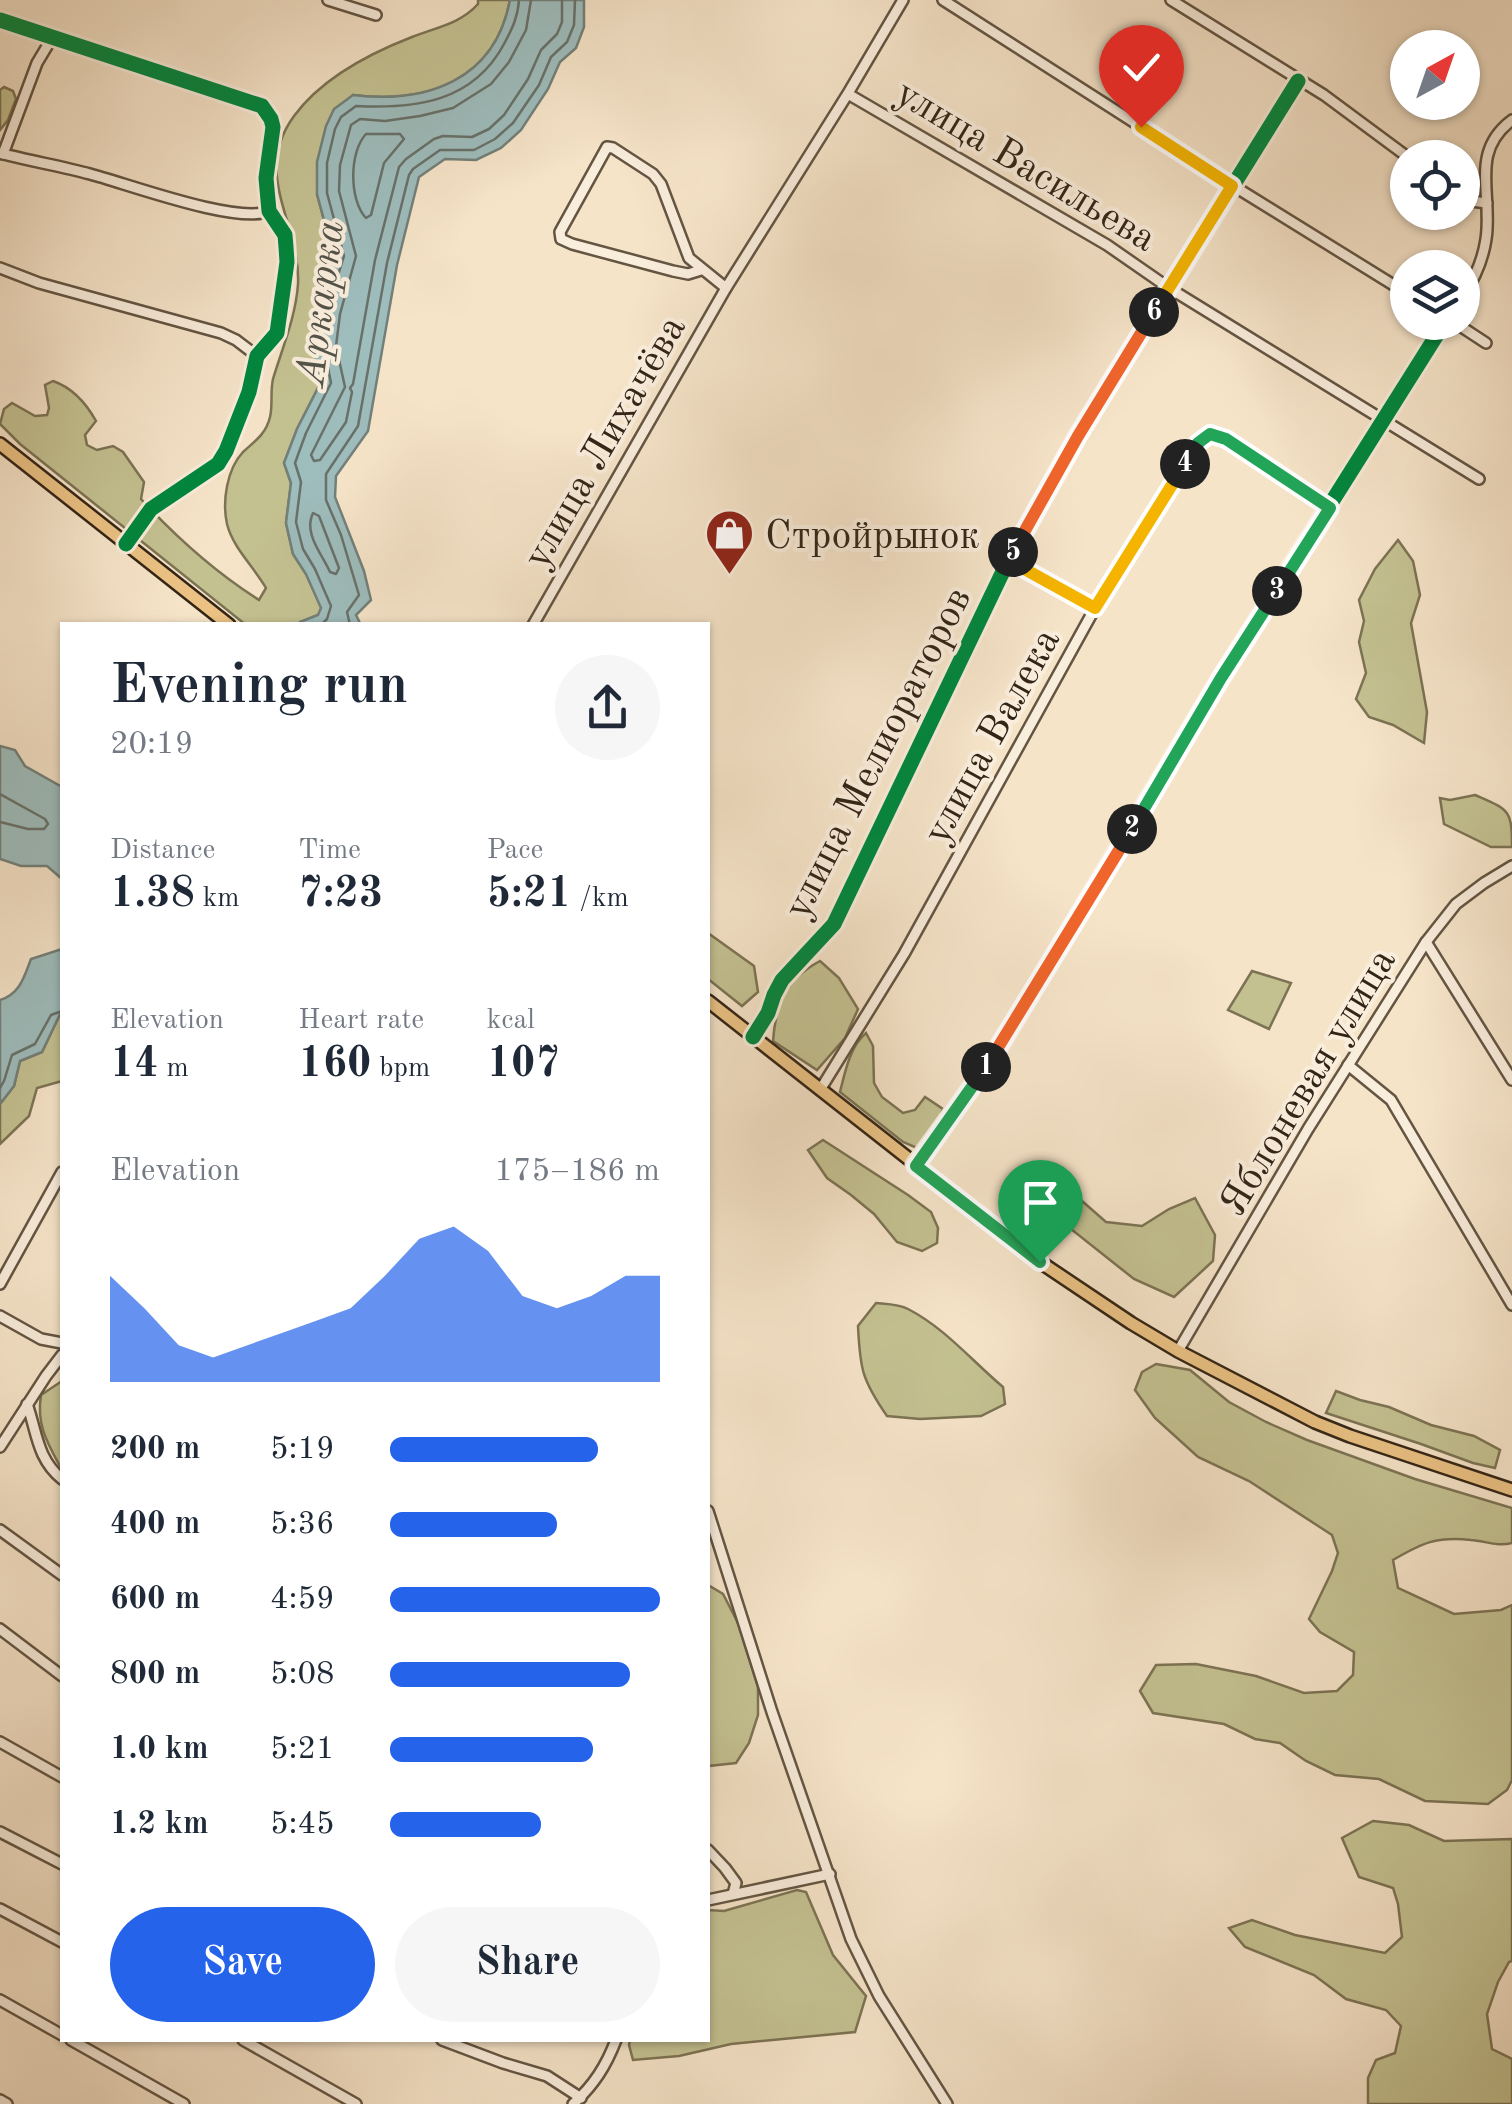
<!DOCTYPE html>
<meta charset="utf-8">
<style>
:root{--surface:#fff;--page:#f6f6f7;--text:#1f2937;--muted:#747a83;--accent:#2563eb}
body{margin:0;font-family:"Old Standard TT",serif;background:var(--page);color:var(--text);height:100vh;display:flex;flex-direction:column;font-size:38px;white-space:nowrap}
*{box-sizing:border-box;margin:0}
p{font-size:32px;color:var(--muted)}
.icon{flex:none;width:55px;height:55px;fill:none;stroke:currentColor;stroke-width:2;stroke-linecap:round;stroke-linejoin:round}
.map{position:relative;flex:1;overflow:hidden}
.side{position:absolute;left:60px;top:622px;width:650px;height:1420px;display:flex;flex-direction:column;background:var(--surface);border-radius:0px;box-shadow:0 2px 8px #0004}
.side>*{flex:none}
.needle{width:65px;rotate:40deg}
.fabs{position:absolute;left:1390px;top:30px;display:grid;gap:20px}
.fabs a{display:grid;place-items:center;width:90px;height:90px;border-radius:50%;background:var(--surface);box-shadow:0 2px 8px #0004;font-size:50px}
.pin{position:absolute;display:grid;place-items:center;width:85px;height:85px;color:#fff;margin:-102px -42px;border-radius:50% 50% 50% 0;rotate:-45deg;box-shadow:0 0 10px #0007}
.pin .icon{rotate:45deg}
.km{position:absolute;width:50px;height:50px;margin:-25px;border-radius:50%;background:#222;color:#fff;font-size:28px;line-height:50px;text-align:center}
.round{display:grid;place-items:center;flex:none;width:105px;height:105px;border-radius:52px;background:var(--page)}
.summary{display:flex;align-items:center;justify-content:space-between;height:170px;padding:0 50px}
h1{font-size:55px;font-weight:600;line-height:75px}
.figures{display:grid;grid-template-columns:repeat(3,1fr);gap:15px;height:170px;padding:10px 50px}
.figures div{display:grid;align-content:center}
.figures b{font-size:42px;font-weight:600}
.figures small{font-size:28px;font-weight:400}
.figures p{font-size:28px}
.chart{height:280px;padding:20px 50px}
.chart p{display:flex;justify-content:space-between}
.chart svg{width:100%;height:180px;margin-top:10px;fill:var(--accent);opacity:.7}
.cta{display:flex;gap:20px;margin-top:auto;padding:20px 50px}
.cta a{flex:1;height:115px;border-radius:60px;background:var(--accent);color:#fff;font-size:40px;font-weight:600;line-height:115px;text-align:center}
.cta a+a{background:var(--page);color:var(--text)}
ul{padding:0 50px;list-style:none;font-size:32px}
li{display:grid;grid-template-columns:160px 120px 1fr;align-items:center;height:75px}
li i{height:25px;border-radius:12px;background:var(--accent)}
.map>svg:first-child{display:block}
.green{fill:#c4c191;stroke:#7c7354;stroke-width:2.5}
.water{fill:#9ebdbd;stroke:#73807a;stroke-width:2.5}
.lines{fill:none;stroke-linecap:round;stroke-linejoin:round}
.shore{stroke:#68716a;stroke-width:2.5}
.minor-casing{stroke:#645543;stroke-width:14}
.major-casing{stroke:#332516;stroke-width:16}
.minor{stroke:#f9eddc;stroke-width:9}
.major{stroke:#ebc284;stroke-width:11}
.cycleway-casing{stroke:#f9eddc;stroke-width:21}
.cycleway{stroke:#00873e;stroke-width:15}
.split-1-casing{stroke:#fff;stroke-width:20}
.split-2-casing{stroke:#fff;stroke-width:20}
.split-3-casing{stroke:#fff;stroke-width:20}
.split-4-casing{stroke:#fff;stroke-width:20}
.split-5-casing{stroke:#fff;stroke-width:20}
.split-6-casing{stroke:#fff;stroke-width:20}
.split-7-casing{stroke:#fff;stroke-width:20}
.split-1{stroke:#22a559;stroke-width:12}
.split-2{stroke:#f0652b;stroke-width:12}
.split-3{stroke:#22a559;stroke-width:12}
.split-4{stroke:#22a559;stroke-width:12}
.split-5{stroke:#f5b400;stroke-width:12}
.split-6{stroke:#f0652b;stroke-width:12}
.split-7{stroke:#f5b400;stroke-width:12}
.labels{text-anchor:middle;stroke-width:8;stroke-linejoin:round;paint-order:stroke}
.street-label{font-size:40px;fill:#332516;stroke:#f9eddc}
.poi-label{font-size:40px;fill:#332516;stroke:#f9eddc;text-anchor:start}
.water-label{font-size:42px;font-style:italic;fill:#535348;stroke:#f9eddc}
</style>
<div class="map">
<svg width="1512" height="2104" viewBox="0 0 1512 2104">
<rect width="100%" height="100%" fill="#f6e4c9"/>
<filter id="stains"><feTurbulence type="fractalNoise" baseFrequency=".002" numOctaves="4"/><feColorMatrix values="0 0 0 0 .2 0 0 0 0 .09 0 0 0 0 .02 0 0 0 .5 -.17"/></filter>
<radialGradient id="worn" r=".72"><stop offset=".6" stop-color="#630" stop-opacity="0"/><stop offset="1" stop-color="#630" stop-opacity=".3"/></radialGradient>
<g class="green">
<path d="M 478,0 L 510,0 C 495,81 427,104 353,95 L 317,194 L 334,257 L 318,309 L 314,348 L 321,382 L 297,429 L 284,463 L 291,483 L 286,523 L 293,554 L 306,574 L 322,608 L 318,615 L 301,622 L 299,625 L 246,625 L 20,444 L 0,424 L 4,409 L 12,403 L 35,416 L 47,415 L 49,408 L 45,385 L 53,381 C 73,388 86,403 96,421 L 85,435 L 87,445 L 97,450 L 113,446 L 123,452 L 144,482 L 141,499 C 176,537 215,572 259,600 L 266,588 C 254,567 233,548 227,524 C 222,501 227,469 243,452 C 255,441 266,434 270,417 C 273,405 270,392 273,379 C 282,349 296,316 298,284 C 301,223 251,175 294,116 C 322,78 368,54 412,37 C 437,27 460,24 478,4 Z"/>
<path d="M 4,87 L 13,91 L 16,99 L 8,120 L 0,130 L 0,90 Z"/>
<path d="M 1398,540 L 1413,561 L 1420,595 L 1411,623 L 1427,712 L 1424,743 L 1393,725 L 1369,717 L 1356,699 L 1366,673 L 1359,642 L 1364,621 L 1359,600 L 1375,569 Z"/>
<path d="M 1475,795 C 1509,810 1512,809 1512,847 L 1491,847 L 1444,824 L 1440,798 L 1450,800 Z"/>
<path d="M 708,933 L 754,966 L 758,992 L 742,1006 L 708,979 Z"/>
<path d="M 820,961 L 839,978 L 858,1009 L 845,1038 L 817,1070 L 773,1041 C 776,1002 785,980 820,961 Z"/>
<path d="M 1252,971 L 1291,983 L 1269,1029 L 1228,1010 Z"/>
<path d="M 62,1010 L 62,1081 L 37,1088 L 29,1116 L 0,1144 L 0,1104 L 14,1086 L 20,1061 L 42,1052 Z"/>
<path d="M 866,1033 L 873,1046 L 874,1083 L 882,1097 L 903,1113 L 915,1110 L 925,1097 L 943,1109 L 934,1130 L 917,1148 L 903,1142 L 840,1092 C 845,1072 850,1046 866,1033 Z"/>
<path d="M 823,1140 L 908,1195 L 931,1212 L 938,1228 L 937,1243 L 922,1251 L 897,1242 L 874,1214 L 851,1195 L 827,1178 L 808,1150 Z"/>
<path d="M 1049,1183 L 1066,1187 L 1106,1222 L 1142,1226 L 1169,1209 L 1195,1198 L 1215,1235 L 1213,1261 L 1174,1297 L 1134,1279 L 1047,1210 Z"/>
<path d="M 876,1303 C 886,1304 899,1304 908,1309 C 945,1328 972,1361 1003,1387 L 1005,1404 L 981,1416 L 920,1419 L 887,1416 C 862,1380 860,1369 858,1326 Z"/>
<path d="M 1156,1364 L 1190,1370 L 1229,1402 L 1266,1422 L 1307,1440 L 1415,1479 L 1512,1508 L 1512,1543 C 1498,1547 1485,1541 1471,1540 C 1437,1536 1422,1543 1393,1560 L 1398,1588 L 1454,1614 L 1501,1610 L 1512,1605 L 1512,1780 L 1507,1790 L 1488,1804 L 1425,1801 L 1379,1779 L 1335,1775 L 1306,1761 L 1280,1743 L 1255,1739 L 1224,1724 L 1153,1713 L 1140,1691 L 1156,1665 L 1196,1664 L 1256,1676 L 1304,1693 L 1337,1691 L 1353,1675 L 1354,1652 L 1320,1632 L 1309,1619 L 1332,1571 L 1338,1553 L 1332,1535 L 1249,1481 L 1198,1457 L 1155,1418 L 1135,1390 L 1142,1372 Z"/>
<path d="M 62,1381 L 62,1470 C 48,1444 36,1426 41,1395 Z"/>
<path d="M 1336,1391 L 1360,1400 L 1389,1407 L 1431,1425 L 1474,1436 L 1500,1450 L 1495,1468 L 1473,1463 L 1421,1444 L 1326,1413 Z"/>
<path d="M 708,1585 L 723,1594 L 738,1623 L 758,1687 L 758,1715 L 749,1743 L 736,1763 L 708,1766 Z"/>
<path d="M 1373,1821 L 1409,1825 L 1444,1841 L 1512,1839 L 1512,1961 L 1509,1962 L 1498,1982 L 1487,2014 L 1492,2049 L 1512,2059 L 1512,2104 L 1368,2104 L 1368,2078 L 1376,2060 L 1395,2053 L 1401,2026 L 1386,2010 L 1346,1999 L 1314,1975 L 1245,1947 L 1229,1928 L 1252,1920 L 1295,1935 L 1385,1953 L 1402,1937 L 1398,1904 L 1393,1888 L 1359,1877 L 1342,1838 Z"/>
<path d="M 797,1890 L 806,1892 L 833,1955 L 866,1996 L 855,2032 L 731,2044 L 679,2056 L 633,2060 L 629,2045 L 630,2040 L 708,2040 L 708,1910 L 724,1911 Z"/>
</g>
<g class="water">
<path d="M 510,0 L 584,0 L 584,27 L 576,48 L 560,62 L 548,89 L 521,130 L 501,148 L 476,160 L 445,159 L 419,177 L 397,265 L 368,431 L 336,476 L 335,497 L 364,571 L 371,600 L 356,615 L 361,625 L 299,625 L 300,622 L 318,615 L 321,608 L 306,574 L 293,554 L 286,523 L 291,483 L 284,463 L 297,429 L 321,382 L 314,349 L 318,309 L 334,257 L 317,194 L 317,162 L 326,126 L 334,109 L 353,95 C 427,104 495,80 510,0 Z"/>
<path d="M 0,746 L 15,750 L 25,766 L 62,787 L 62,879 L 47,866 L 21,866 L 0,859 Z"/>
<path d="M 62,949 L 62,1010 L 42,1052 L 20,1061 L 14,1086 L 0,1104 L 0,1000 C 20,994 24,977 31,959 Z"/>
</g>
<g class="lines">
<g class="shore">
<path d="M 531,0 L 526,30 L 509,62 L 491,84 L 453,108 L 420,116 L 385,121 L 360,119 L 351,125 L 340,165 L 339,191 L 356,256 L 340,314 L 336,346 L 345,387 L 311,455 L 314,461 L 320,460 L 346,422 L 352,392 L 350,388 L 353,384 L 375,260 L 399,167 L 406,159 L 434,139 L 443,136 L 472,137 L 489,129 L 504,115 L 528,79 L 541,50 L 557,34 L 562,22 L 562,0"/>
<path d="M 366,134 L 400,134 L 404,139 L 384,163 L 371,215 L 366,218 C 349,200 349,152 366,134 Z"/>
<path d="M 313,513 L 319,516 L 339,568 L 336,574 L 330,572 C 322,554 303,533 313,513 Z"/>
<path d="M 321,625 L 327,619 L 331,606 L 315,569 L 303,549 L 296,522 L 301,482 L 295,463 L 306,433 L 331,383 L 324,347 L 327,311 L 344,256 L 327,193 L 327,163 L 335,129 L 341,117 L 356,106 C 416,109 473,102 504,44 C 512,29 518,17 519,0"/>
<path d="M 350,625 L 347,612 L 359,595 L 341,535 L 326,500 L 326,474 L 358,426 L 387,263 L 409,175 L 413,169 L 440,150 L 474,150 L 495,139 L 513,123 L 539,85 L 551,57 L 567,42 L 574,25 L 575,0"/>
<path d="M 0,794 L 45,819 L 48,824 L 44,829 L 28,829 L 0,822"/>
<path d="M 0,1088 L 4,1081 L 12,1055 L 35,1044 L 51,1015 L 62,1011"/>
</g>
<defs>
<g id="minor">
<path d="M 328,0 L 376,15"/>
<path d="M 943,0 L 1232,185 L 1408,294"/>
<path d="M 1171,0 L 1324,95 L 1409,158"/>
<path d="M 0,20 L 262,106 L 271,119 L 273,127 L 266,178 L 269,211 L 285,235 L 286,247 L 287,262 L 277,333 L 257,356 L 249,392 L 226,451 L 218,464 L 151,509 L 126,544"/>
<path d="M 848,94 L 1107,245 L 1169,288 L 1479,479"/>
<path d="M 0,153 C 30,161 60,166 90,174 C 128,184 238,225 269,211"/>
<path d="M 3,154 L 37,63 L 52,38"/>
<path d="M 1462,196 L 1471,201 L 1487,203"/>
<path d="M 0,268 L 39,283 L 221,333 L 236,340 L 257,356"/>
<path d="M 701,270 L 688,274 L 673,271 L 572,244 L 561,239 L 560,232 L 607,147 L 613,148 L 653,174 L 661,184 L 689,258 L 726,288"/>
<path d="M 1462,298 C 1474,280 1483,260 1486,239 C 1493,194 1469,152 1512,120"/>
<path d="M 1454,322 L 1486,343"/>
<path d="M 1008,561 L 1095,608"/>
<path d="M 533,625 L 726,288 L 847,95 L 903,0"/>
<path d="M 1426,942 L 1512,1080"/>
<path d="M 753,1037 L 768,1013 L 774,995 L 782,980 L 834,924 L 1008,561 L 1078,435 L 1298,81"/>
<path d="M 1348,1065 L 1391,1100 L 1512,1305"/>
<path d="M 820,1090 L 904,954 L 1095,608 L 1198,443 L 1210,434 L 1226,439 L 1330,508"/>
<path d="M 915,1165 L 992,1059 L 1221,678 L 1445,322"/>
<path d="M 0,1284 L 62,1172"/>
<path d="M 0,1316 L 41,1339 L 62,1343"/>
<path d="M 1178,1351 L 1308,1129 L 1426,942 L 1456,904 L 1484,883 L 1512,866"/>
<path d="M 27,1404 C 37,1432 37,1459 62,1479"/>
<path d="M 0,1447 L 46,1376 L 62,1355"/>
<path d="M 708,1511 L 772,1712 L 851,1939 L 879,1996 L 947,2104"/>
<path d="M 0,1530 L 62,1575"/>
<path d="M 0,1629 L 62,1676"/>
<path d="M 0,1742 L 62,1777"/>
<path d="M 0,1832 L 62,1864"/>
<path d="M 708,1850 L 725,1868 L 736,1883 L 733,1894"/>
<path d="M 708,1900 L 830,1874"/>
<path d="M 0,1909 L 62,1942"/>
<path d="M 0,2000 L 62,2035"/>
<path d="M 71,2040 L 184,2104"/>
<path d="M 243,2040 L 356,2104"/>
<path d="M 442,2040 L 503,2063 L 547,2076 L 581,2098"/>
<path d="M 0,2100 L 7,2104"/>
<path d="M 573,2104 C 594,2085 606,2066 616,2040"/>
</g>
<g id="major">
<path d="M 0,444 L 229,625"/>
<path d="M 708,1001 L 1040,1262 L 1131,1323 L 1178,1351 L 1315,1422 L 1350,1436 L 1512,1490"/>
</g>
</defs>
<use href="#minor" class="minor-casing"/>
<use href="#major" class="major-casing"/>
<use href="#minor" class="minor"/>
<use href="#major" class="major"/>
<defs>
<g id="cycleway">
<path d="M 0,20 L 262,106 L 271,119 L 273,127 L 266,178 L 269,211 L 285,235 L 286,247 L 287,262 L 277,333 L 257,356 L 249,392 L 226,451 L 218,464 L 151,509 L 126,544"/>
<path d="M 753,1037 L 768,1013 L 774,995 L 782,980 L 834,924 L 1008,561 L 1078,435 L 1298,81"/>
<path d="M 915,1165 L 992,1059 L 1221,678 L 1445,322"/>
</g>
</defs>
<use href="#cycleway" class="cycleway-casing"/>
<use href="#cycleway" class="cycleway"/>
</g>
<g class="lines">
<defs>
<path id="split-1" d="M 986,1067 L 916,1166 L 1040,1262"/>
<path id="split-2" d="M 986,1067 L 1132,829"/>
<path id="split-3" d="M 1132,829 L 1221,678 L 1277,591"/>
<path id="split-4" d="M 1185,464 L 1198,443 L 1210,434 L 1226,439 L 1330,508 L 1277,591"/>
<path id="split-5" d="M 1013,552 L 1008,560 L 1095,608 L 1185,464"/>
<path id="split-6" d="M 1013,552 L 1078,436 L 1154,312"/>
<path id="split-7" d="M 1141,127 L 1232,186 L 1154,312"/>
</defs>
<use href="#split-1" class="split-1-casing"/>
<use href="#split-2" class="split-2-casing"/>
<use href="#split-3" class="split-3-casing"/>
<use href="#split-4" class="split-4-casing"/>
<use href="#split-5" class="split-5-casing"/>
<use href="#split-6" class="split-6-casing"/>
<use href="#split-7" class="split-7-casing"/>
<use href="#split-1" class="split-1"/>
<use href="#split-2" class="split-2"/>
<use href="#split-3" class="split-3"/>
<use href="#split-4" class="split-4"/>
<use href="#split-5" class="split-5"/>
<use href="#split-6" class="split-6"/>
<use href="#split-7" class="split-7"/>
</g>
<defs>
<symbol id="shop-pin" viewBox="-11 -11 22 30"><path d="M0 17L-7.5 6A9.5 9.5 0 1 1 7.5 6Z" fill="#8f2418" stroke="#f9eddc"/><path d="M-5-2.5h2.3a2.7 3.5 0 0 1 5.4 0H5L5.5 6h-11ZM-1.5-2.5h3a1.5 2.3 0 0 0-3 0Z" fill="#fff"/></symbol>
</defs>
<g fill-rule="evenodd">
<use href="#shop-pin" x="702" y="506" width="55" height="75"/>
</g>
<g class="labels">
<g class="street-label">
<text transform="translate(1027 164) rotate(31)" y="14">улица Васильева</text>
<text transform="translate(603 441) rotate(-60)" y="14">улица Лихачёва</text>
<text transform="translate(990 735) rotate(-61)" y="14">улица Валека</text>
<text transform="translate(876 752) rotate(-63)" y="14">улица Мелиораторов</text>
<text transform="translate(1306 1081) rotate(-59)" y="14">Яблоневая улица</text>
</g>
<g class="poi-label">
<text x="765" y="548">Стройрынок</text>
</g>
<g class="water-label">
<text transform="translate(318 303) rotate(-83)" y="15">Аркарка</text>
</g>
</g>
<rect width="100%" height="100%" filter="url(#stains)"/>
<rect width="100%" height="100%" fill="url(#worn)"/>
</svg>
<div class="fabs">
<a><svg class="needle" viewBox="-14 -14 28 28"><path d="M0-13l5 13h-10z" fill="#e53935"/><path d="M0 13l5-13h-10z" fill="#747a83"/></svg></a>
<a><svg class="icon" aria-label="locate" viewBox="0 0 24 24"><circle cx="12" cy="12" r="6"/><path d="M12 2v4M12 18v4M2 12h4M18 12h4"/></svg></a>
<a><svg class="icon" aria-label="layers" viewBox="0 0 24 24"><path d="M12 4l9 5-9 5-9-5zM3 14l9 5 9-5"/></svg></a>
</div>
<div class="pin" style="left:1040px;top:1262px;background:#1e9e55"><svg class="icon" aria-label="arrive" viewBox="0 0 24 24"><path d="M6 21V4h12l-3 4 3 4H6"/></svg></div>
<div class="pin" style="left:1141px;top:127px;background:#d93025"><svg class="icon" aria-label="check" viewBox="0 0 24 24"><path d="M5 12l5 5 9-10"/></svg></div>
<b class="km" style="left:986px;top:1067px">1</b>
<b class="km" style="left:1132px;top:829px">2</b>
<b class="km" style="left:1277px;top:591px">3</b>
<b class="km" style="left:1185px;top:464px">4</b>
<b class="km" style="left:1013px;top:552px">5</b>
<b class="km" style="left:1154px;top:312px">6</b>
<section class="side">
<div class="summary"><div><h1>Evening run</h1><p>20:19</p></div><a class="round"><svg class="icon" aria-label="share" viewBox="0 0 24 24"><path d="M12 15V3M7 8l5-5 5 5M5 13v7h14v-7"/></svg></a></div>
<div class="figures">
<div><p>Distance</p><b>1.38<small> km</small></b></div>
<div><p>Time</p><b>7:23</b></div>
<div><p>Pace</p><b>5:21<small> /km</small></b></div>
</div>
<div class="figures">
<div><p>Elevation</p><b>14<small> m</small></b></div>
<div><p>Heart rate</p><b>160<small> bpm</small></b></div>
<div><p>kcal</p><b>107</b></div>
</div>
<div class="chart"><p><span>Elevation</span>175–186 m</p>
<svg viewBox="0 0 160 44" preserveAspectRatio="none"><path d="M0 44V18L10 26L20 35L30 38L40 35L50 32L60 29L70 26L80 18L90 9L100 6L110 12L120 23L130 26L140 23L150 18L160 18V44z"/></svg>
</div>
<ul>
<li><b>200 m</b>5:19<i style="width:77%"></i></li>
<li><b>400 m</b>5:36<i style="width:62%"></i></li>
<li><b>600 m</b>4:59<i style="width:100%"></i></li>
<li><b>800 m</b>5:08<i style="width:89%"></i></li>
<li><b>1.0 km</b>5:21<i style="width:75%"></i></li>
<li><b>1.2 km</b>5:45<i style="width:56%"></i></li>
</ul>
<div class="cta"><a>Save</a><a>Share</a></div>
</section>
</div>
